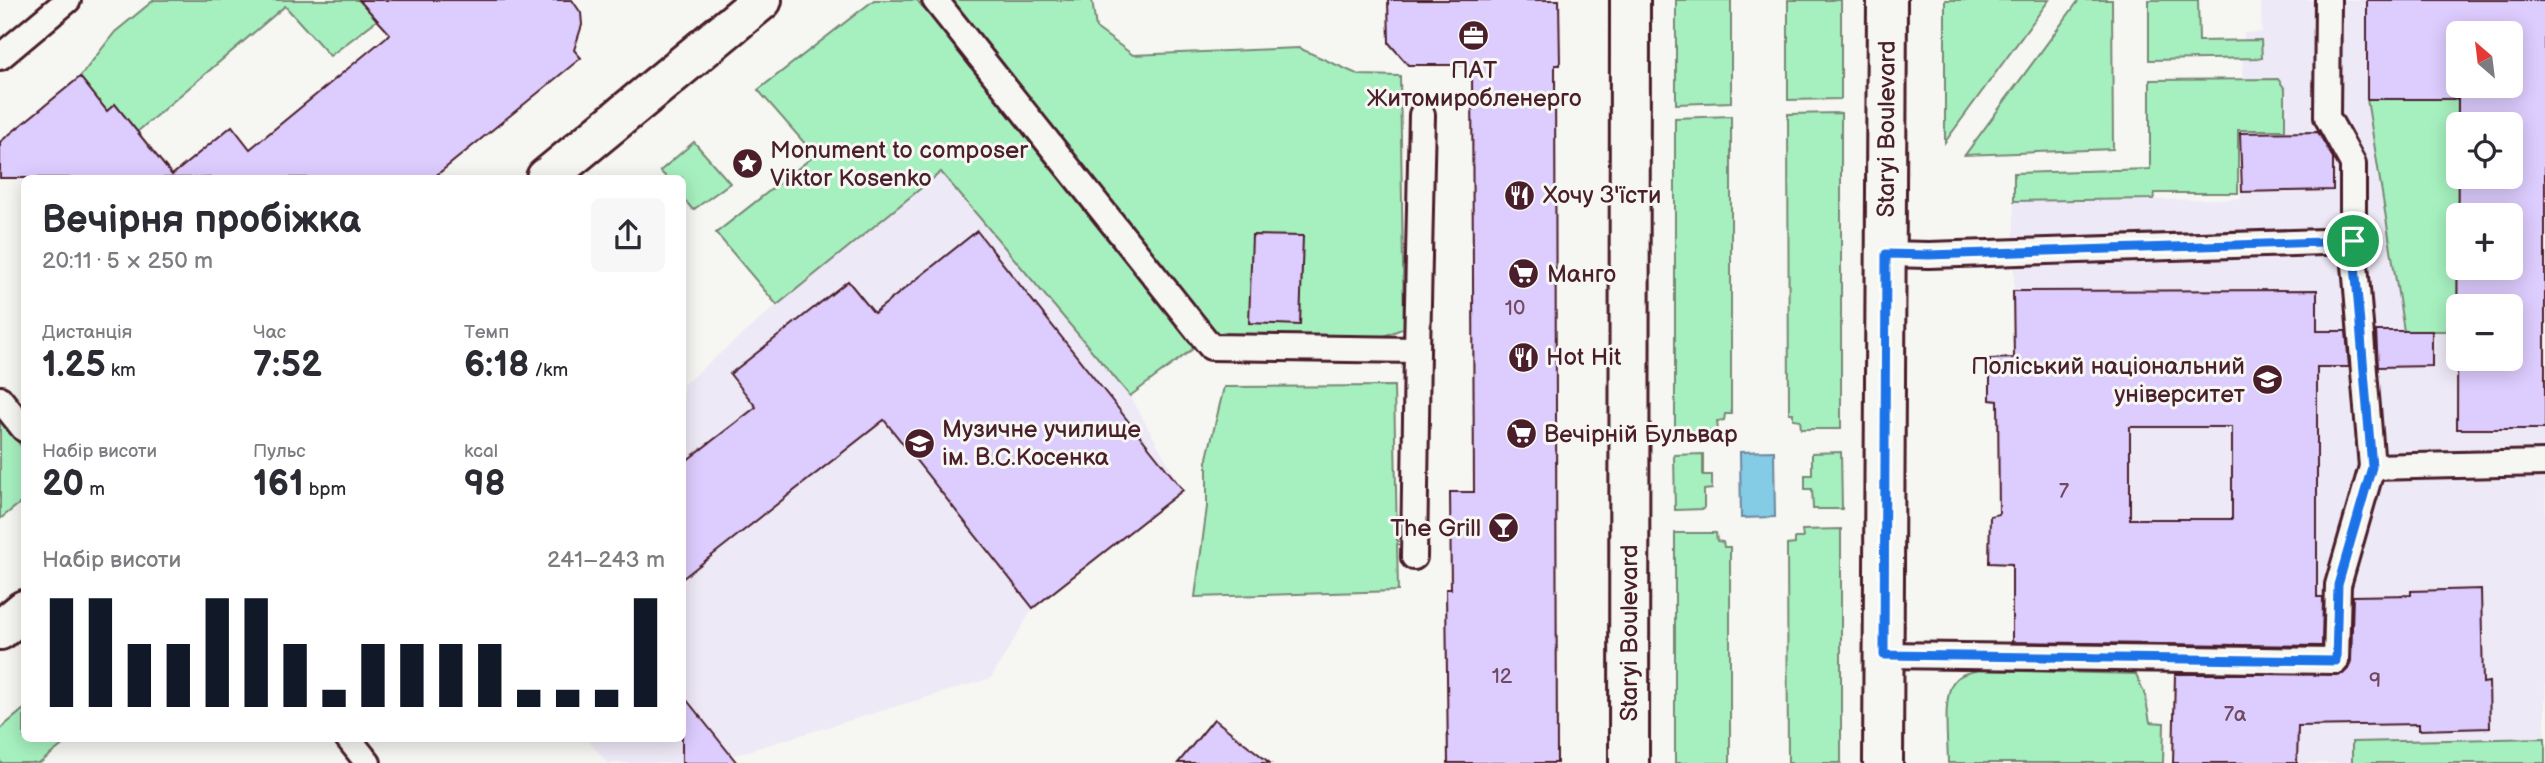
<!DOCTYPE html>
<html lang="uk">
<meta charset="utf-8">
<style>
:root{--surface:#fff;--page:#f7f7f7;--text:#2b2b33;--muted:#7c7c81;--accent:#111827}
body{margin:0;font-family:"Balsamiq Sans",sans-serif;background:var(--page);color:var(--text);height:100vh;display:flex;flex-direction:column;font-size:26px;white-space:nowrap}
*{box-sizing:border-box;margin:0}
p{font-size:23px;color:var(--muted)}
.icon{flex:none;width:38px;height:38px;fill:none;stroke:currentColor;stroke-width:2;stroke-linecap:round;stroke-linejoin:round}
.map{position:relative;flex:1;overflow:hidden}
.drawer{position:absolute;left:21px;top:175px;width:665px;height:567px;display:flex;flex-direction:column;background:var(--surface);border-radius:10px;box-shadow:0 4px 18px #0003}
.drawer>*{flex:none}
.needle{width:46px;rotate:332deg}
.controls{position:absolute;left:2446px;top:21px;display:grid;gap:14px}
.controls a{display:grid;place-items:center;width:77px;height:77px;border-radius:10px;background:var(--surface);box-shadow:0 4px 18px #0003;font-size:35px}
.pin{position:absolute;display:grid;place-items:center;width:60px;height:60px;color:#fff;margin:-30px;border:4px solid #fff;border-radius:50%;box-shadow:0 2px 7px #0007}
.round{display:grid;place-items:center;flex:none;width:74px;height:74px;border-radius:10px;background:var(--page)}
.head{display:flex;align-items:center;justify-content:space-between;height:119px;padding:0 21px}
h1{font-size:38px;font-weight:600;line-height:52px}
.stats{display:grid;grid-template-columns:repeat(3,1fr);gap:10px;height:119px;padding:7px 21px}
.stats div{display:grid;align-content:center}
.stats b{font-size:35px;font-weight:600}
.stats small{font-size:19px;font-weight:400}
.stats p{font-size:19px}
.chart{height:196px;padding:14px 21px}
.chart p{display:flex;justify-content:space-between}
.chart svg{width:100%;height:126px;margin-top:7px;stroke:var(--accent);stroke-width:6}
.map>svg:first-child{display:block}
.built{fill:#eee9f6;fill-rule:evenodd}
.green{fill:#a6f0bf;stroke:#788875;stroke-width:2}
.water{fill:#84cbe5;stroke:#6d869b;stroke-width:2}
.building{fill:#ddccfe;stroke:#4a1f2b;stroke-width:2;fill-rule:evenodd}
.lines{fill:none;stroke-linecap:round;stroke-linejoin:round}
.service-casing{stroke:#4a1f2b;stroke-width:30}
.minor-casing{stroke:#4a1f2b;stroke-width:44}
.service{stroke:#f6f6f2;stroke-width:24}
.minor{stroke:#f6f6f2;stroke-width:38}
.route-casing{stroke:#fff;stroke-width:14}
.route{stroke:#1a73e8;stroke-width:9}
.labels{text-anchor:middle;stroke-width:6;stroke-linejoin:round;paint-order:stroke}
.number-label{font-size:21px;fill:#6f4a60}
.poi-label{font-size:24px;fill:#4a1f2b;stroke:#f6f6f2;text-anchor:start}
.street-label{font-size:24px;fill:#4a1f2b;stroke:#f6f6f2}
</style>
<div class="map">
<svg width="2545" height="763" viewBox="0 0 2545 763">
<rect width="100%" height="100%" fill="#f6f6f2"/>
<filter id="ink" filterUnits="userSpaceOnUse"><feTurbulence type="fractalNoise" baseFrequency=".0143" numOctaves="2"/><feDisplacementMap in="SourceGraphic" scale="14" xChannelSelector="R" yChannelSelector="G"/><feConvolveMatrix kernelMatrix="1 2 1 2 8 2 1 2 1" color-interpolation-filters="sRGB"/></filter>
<g filter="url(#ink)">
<g class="built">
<path d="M 2261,0 L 2545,0 L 2545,763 L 2173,763 L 2174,693 L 2234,693 L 2234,645 L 2012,646 L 2012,564 L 1989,563 L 1990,516 L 1999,514 L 1998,401 L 1990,400 L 1990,359 L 2014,358 L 2014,201 L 2241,199 L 2240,133 L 2244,33 L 2262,32 ZM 2459,33 L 2511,33 L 2511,86 L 2459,86 ZM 2459,124 L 2511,124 L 2511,177 L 2459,177 ZM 2459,215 L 2511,215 L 2511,268 L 2459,268 ZM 2459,306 L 2511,306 L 2511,359 L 2459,359 Z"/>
<path d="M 941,172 L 1130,396 L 1183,490 L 1033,608 L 991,678 L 731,756 L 722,763 L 608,763 L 587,739 L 682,738 L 683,385 L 777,305 Z"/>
</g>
<g class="green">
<path d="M 154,0 L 359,0 L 377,20 L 330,56 L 285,6 L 137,132 L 107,111 L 80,77 L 115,32 Z"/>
<path d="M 874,0 L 917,0 L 1194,348 L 1130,396 L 941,172 L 777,305 L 716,233 L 815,155 L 758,90 Z"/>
<path d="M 949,0 L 1092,0 L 1096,28 L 1133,55 L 1299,48 L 1359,75 L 1400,76 L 1404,328 L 1382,337 L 1215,338 Z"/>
<path d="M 1676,0 L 1731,0 L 1731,102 L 1676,104 Z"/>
<path d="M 1788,0 L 1841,0 L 1841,99 L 1788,100 Z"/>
<path d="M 1945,0 L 2049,0 L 1945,142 Z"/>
<path d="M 2079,0 L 2112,0 L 2113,149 L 1965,155 Z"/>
<path d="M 2149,0 L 2198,0 L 2199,41 L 2261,40 L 2262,58 L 2149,60 Z"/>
<path d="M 2278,79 L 2285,89 L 2285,130 L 2238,130 L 2238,193 L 2155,193 L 2154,199 L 2014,201 L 2014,173 L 2150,169 L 2150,80 Z"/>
<path d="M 2367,99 L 2458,99 L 2458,331 L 2404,331 Z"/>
<path d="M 1841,113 L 1841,429 L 1801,429 L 1800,420 L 1793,419 L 1793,413 L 1789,413 L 1788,114 Z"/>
<path d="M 1731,116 L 1731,414 L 1725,414 L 1724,420 L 1717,421 L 1718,431 L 1675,432 L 1675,118 Z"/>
<path d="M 694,142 L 730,183 L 693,210 L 683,198 L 682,178 L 667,178 L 660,171 Z"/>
<path d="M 1394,386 L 1398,591 L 1195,597 L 1207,507 L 1207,458 L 1224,387 Z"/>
<path d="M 0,419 L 24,450 L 24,500 L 0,519 Z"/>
<path d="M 1841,452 L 1842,509 L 1813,509 L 1812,489 L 1805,489 L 1805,475 L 1812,475 L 1812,453 Z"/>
<path d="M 1703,454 L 1703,475 L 1712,475 L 1712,489 L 1704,490 L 1704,509 L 1675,510 L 1674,455 Z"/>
<path d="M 1841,529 L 1841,763 L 1788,763 L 1787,545 L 1795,544 L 1795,538 L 1803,538 L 1802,530 Z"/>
<path d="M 1675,533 L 1716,533 L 1717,541 L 1723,542 L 1724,547 L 1730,547 L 1730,763 L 1675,763 Z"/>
<path d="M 1979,670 L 2136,674 L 2145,695 L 2150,722 L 2164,723 L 2163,763 L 1948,763 C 1948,743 1942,696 1954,681 C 1960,674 1970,672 1979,670 Z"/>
<path d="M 24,709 L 24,738 L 70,739 L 40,763 L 0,763 L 0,729 Z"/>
<path d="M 2545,738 L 2545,763 L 2352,763 L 2352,742 Z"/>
</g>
<path class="water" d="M 1774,451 L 1775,517 L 1741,518 L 1740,452 Z"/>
<g class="building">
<path d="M 359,0 L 572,0 L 581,13 L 582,25 L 574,50 L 581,58 L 433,178 L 0,178 L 0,142 L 80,77 L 107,111 L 115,104 L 172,175 L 232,126 L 250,149 L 390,34 Z"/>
<path d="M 1388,0 L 1559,0 L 1560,65 L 1555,65 L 1557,763 L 1448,763 L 1446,589 L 1451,589 L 1450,492 L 1474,492 L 1472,65 L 1408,65 L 1389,43 Z"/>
<path d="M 2367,0 L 2545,0 L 2545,429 L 2457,429 L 2458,99 L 2367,99 ZM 2459,33 L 2511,33 L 2511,86 L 2459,86 ZM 2459,124 L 2511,124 L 2511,177 L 2459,177 ZM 2459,215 L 2511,215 L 2511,268 L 2459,268 ZM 2459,306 L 2511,306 L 2511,359 L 2459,359 Z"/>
<path d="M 2318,132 L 2333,158 L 2333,190 L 2242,192 L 2240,133 Z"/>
<path d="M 977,231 L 1183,490 L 1033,608 L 884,420 L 682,579 L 682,464 L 756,407 L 730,374 L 848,281 L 874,313 Z"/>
<path d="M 1252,235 L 1303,236 L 1300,325 L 1249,323 Z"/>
<path d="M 2317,290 L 2317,331 L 2346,331 L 2349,367 L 2317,367 L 2317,597 L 2323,597 L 2322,646 L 2012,642 L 2012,564 L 1989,563 L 1990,516 L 1999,514 L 1998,401 L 1990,400 L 1990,359 L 2014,358 L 2013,291 ZM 2130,427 L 2232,427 L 2232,519 L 2130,519 Z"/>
<path d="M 2376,331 L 2432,331 L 2432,366 L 2378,367 Z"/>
<path d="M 2481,589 L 2483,683 L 2489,682 L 2490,728 L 2419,730 L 2419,724 L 2298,726 L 2297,763 L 2173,763 L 2175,674 L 2343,674 L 2348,669 L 2351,661 L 2353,596 L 2411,595 L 2411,591 Z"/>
<path d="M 682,694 L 737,763 L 682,763 Z"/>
<path d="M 1214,719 L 1270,763 L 1178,763 Z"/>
</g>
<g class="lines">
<defs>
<g id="service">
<path d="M 935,0 L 1211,347 L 1417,350 L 1422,115"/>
<path d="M 0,57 L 68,0"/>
<path d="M 2353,241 L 2372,467 L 2545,463"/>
<path d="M 1886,254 L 1929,255 L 2353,241 L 2353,164 L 2327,117 L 2328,0"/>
<path d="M 0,399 L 24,429"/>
<path d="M 1414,557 L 1417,350"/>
<path d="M 1884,655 L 2336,661 L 2338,585 L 2372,467"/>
<path d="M 348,738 L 368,763"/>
</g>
<g id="minor">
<path d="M 546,178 L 762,0"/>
<path d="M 0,630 L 24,610"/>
<path id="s1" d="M 1629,763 L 1630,0"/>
<path id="s2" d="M 1883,763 L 1887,0"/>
</g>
</defs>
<use href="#service" class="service-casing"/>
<use href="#minor" class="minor-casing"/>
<use href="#service" class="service"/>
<use href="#minor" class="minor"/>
</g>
</g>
<g class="lines" filter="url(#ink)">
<defs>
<path id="route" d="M 2353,241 L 2372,467 L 2338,585 L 2336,661 L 1884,655 L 1886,254 L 1929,255 Z"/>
</defs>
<use href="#route" class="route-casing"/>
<use href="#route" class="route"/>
</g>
<defs>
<symbol id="office-disc" viewBox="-11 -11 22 22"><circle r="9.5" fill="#4a1f2b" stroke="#f6f6f2"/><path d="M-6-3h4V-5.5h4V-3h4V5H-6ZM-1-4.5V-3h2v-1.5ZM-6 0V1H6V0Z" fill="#fff"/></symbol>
<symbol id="sight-disc" viewBox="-11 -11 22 22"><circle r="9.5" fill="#4a1f2b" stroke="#f6f6f2"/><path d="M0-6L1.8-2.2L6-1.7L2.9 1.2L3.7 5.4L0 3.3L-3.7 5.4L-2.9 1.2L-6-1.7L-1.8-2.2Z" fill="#fff"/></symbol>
<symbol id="restaurant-disc" viewBox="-11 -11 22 22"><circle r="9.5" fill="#4a1f2b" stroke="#f6f6f2"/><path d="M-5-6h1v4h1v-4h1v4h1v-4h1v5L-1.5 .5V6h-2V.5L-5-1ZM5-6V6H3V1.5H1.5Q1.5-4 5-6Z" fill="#fff"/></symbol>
<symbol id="supermarket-disc" viewBox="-11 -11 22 22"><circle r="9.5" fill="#4a1f2b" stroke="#f6f6f2"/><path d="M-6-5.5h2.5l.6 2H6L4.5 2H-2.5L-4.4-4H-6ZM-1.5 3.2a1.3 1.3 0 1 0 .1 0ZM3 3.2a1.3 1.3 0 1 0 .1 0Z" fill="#fff"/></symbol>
<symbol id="university-disc" viewBox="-11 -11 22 22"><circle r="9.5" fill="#4a1f2b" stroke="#f6f6f2"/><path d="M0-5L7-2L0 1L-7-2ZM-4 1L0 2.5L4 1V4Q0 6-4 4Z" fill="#fff"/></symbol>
<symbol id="bar-disc" viewBox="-11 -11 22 22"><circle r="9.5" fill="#4a1f2b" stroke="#f6f6f2"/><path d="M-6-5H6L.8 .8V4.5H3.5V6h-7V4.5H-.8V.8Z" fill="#fff"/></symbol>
</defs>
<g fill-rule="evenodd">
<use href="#office-disc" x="1456" y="18" width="35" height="35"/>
<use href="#sight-disc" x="730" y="146" width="35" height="35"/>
<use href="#restaurant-disc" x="1502" y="178" width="35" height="35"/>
<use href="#supermarket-disc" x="1506" y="256" width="35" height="35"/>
<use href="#restaurant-disc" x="1506" y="340" width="35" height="35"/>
<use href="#university-disc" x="2250" y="362" width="35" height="35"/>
<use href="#supermarket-disc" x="1504" y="416" width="35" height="35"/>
<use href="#university-disc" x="902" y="426" width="35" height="35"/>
<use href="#bar-disc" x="1486" y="510" width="35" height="35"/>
</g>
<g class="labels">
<g class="number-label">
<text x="1515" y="315">10</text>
<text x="2064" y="498">7</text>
<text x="1502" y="683">12</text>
<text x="2375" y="687">9</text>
<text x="2235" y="721">7а</text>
</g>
<g class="poi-label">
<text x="1474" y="78" text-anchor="middle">ПАТ<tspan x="1474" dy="28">Житомиробленерго</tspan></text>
<text x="770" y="158">Monument to composer<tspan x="770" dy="28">Viktor Kosenko</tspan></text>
<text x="1543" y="203">Хочу З'їсти</text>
<text x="1547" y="282">Манго</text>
<text x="1546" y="365">Hot Hit</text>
<text x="2245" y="374" text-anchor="end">Поліський національний<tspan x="2245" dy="28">університет</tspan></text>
<text x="942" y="437">Музичне училище<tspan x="942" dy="28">ім. В.С.Косенка</tspan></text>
<text x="1544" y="442">Вечірній Бульвар</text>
<text x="1481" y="536" text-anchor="end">The Grill</text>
</g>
<g class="street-label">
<text dy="8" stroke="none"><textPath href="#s2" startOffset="634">Staryi Boulevard</textPath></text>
<text dy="8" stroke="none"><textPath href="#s1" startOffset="130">Staryi Boulevard</textPath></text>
</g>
</g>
</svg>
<div class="controls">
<a><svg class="needle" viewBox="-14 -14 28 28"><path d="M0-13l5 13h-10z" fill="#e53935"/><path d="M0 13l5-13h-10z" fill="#7c7c81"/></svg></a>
<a><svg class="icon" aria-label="locate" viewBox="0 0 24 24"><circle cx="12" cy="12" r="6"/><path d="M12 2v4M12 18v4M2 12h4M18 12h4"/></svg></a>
<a>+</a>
<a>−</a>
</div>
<div class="pin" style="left:2353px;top:241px;background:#1e9e55"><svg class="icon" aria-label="arrive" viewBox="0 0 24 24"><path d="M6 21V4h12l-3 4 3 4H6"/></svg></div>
<section class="drawer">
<div class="head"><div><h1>Вечірня пробіжка</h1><p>20:11 · 5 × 250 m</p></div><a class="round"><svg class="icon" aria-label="share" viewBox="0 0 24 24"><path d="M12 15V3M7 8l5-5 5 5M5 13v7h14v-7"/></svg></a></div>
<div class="stats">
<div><p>Дистанція</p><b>1.25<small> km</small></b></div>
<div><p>Час</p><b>7:52</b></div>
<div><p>Темп</p><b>6:18<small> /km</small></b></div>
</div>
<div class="stats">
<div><p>Набір висоти</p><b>20<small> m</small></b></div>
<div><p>Пульс</p><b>161<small> bpm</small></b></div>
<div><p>kcal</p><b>98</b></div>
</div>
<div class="chart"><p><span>Набір висоти</span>241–243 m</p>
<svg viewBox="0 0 160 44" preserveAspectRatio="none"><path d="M5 44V6M15 44V6M25 44V22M35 44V22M45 44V6M55 44V6M65 44V22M75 44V38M85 44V22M95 44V22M105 44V22M115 44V22M125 44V38M135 44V38M145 44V38M155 44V6"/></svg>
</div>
</section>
</div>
